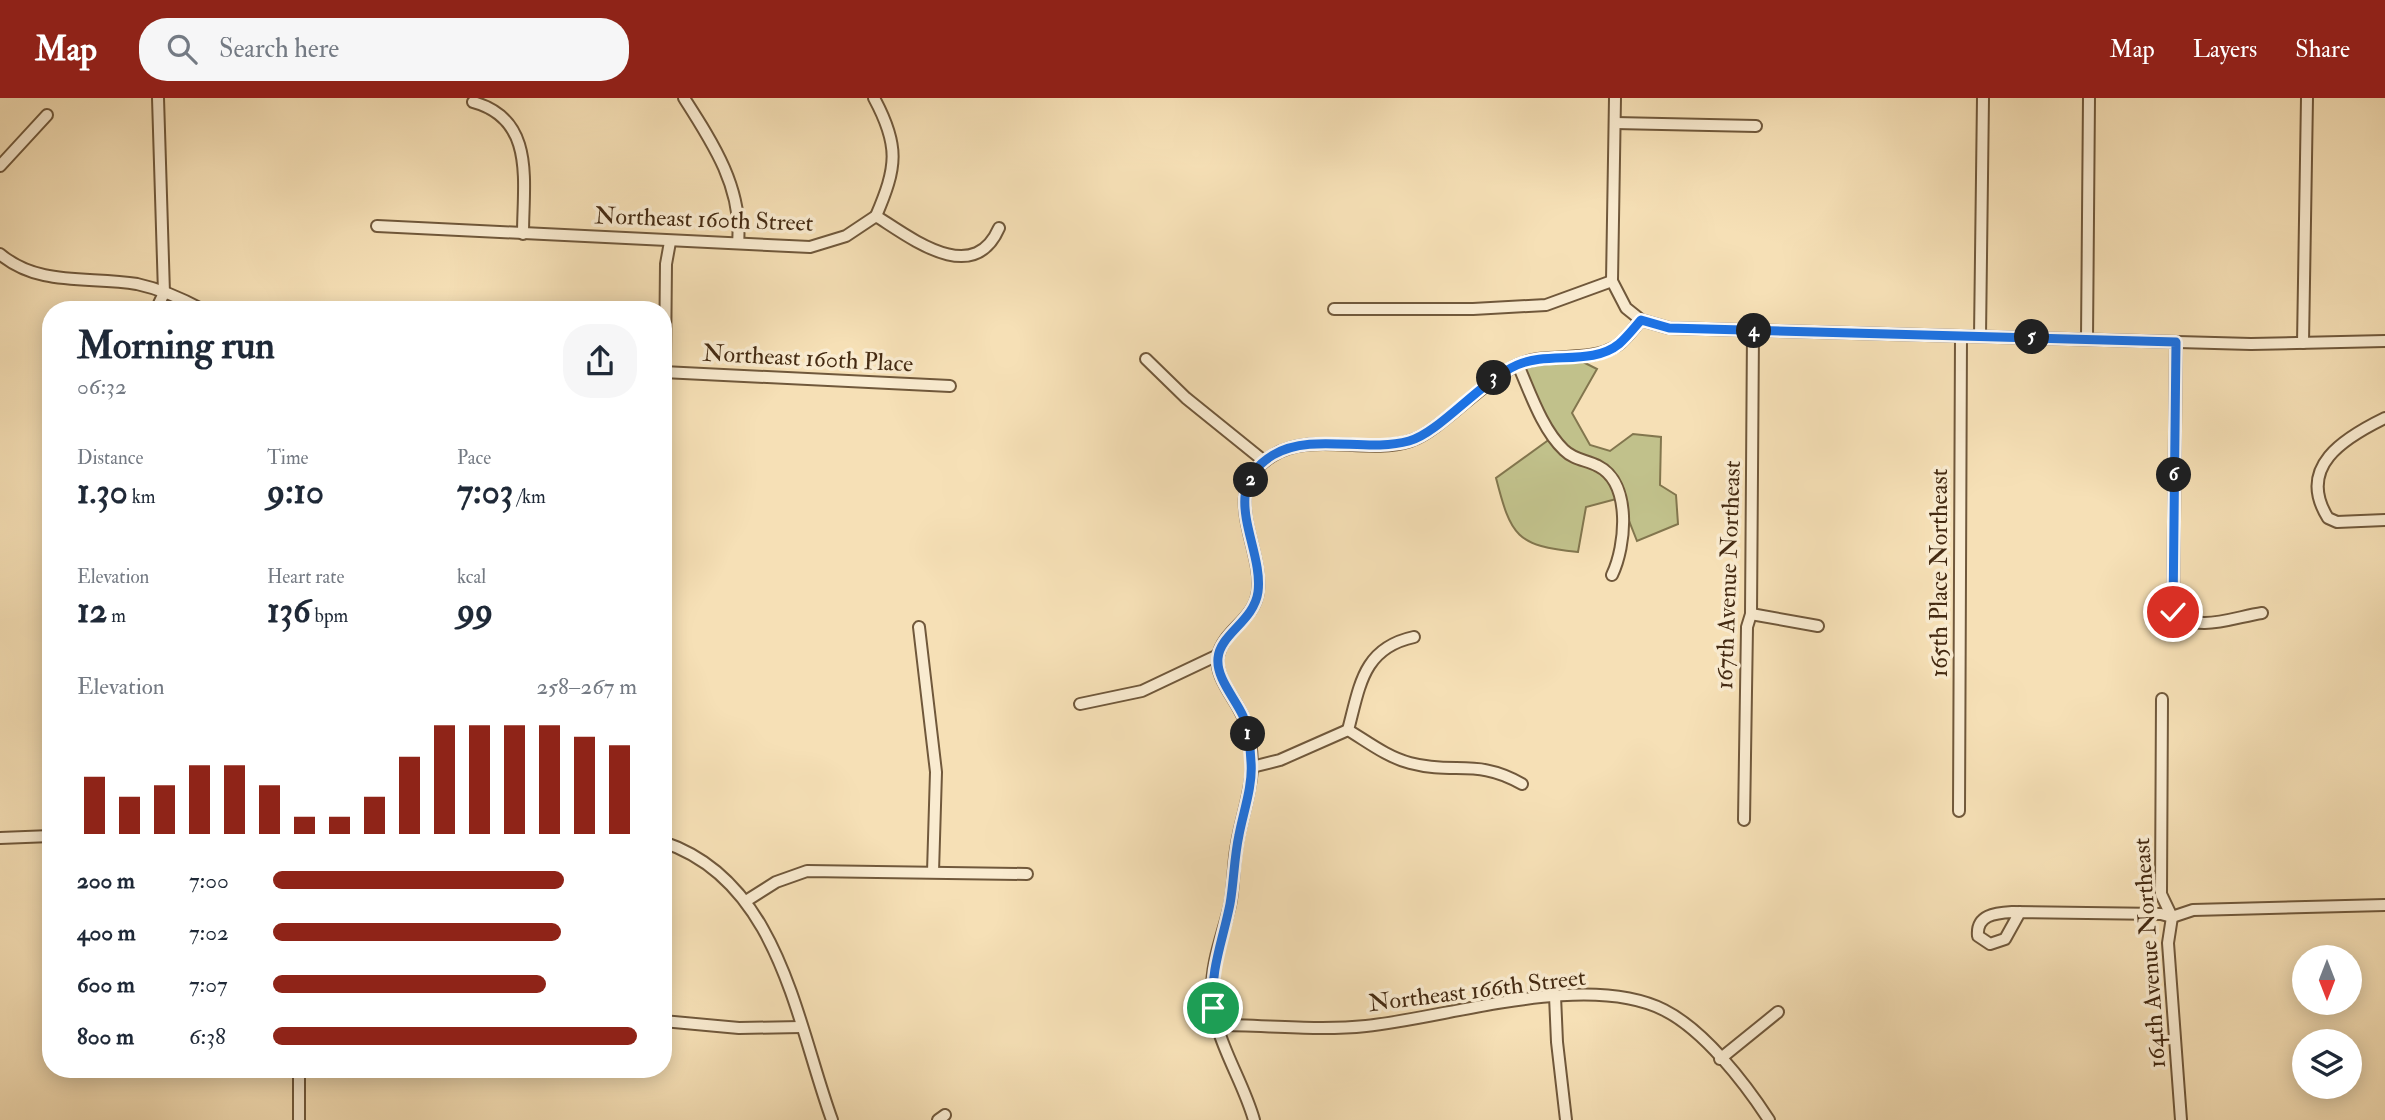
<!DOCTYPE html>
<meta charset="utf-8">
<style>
:root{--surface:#fff;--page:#f6f6f7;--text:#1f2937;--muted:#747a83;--accent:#8f2418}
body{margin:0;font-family:"IM FELL Double Pica",serif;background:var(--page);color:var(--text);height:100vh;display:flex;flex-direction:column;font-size:26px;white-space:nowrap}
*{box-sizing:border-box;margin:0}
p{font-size:23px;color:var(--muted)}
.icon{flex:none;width:38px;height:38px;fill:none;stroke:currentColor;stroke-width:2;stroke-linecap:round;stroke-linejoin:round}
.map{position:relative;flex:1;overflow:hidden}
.side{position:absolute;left:42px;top:203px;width:630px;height:777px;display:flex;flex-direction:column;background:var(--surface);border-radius:28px;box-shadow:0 4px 18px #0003}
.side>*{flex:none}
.needle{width:46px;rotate:180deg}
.controls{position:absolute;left:2292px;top:847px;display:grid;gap:14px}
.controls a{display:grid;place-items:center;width:70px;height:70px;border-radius:50%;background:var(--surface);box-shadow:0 4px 18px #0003;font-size:35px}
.pin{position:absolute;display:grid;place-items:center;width:60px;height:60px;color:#fff;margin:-30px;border:4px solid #fff;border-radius:50%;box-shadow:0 2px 7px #0007}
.km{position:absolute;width:35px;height:35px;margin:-18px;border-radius:50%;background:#222;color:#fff;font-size:19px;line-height:35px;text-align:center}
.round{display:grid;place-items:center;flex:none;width:74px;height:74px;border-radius:28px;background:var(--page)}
.overview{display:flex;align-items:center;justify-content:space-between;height:119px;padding:0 35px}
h1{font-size:38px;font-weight:700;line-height:52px}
.metrics{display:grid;grid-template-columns:repeat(3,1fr);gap:10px;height:119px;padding:7px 35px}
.metrics div{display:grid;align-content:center}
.metrics b{font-size:35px;font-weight:700}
.metrics small{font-size:19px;font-weight:400}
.metrics p{font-size:19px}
.chart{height:196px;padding:14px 35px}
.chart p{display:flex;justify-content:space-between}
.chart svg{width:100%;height:126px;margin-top:7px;stroke:var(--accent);stroke-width:6}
ul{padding:0 35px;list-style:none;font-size:23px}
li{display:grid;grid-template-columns:112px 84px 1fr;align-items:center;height:52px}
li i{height:18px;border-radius:9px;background:var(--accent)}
header{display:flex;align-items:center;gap:42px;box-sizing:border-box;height:98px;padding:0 35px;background:var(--accent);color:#fff}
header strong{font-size:33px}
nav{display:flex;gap:38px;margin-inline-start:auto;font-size:24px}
.search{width:490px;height:63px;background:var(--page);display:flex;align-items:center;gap:18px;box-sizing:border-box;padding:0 24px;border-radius:28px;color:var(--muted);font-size:26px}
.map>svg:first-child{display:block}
.green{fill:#c1c18b;stroke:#82764e;stroke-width:2}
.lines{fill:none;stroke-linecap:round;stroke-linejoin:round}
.minor-casing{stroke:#70583b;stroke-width:14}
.minor{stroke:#f9ebd0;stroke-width:10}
.route-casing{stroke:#fff;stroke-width:14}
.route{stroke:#1a73e8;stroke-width:9}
.labels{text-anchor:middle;stroke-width:7;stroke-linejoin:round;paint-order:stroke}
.street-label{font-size:24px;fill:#442a12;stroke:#f9ebd0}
</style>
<header>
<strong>Map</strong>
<div class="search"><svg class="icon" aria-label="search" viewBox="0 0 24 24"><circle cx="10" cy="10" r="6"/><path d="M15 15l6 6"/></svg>Search here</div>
<nav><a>Map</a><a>Layers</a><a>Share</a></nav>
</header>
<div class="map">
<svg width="2385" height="1022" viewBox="0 0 2385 1022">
<rect width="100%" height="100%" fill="#f6e0b6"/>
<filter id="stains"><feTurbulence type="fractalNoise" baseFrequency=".00286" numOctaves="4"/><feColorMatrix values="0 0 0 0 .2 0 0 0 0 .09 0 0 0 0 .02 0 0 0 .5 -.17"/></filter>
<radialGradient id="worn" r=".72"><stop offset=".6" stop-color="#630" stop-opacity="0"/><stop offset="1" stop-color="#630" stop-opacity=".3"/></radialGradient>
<path class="green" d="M 1571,258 L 1597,271 L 1572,315 L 1590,347 L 1610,353 L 1633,336 L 1661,339 L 1660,387 L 1676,397 L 1678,426 L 1637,443 L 1620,400 L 1586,409 L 1578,454 C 1516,448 1511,438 1496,380 L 1554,338 L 1518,267 Z"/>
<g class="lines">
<defs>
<g id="minor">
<path d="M 684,0 C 713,45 743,91 738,145"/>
<path d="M 874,0 C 900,48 897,69 876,118"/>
<path d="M 1615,0 L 1612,183 L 1626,210 L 1641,222 L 1669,230 L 2251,246 L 2385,243"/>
<path d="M 473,4 C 536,21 523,84 523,136"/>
<path d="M 1615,25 L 1756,28"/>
<path d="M 0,68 L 47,17"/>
<path d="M 377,128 L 810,149 L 846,138 L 876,118 C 911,140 973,189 999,130"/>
<path d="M 0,156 C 39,189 89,178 137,186 C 160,191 183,201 203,212"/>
<path d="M 1334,211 L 1473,211 L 1546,207 L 1612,183"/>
<path d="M 156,212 L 164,195 L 158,0"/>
<path d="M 1980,238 L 1983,0"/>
<path d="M 2087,240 L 2089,0"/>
<path d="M 2176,244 L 2173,514 C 2196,536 2234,519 2262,515"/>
<path d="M 2303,245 L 2307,0"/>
<path d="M 1146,261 L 1186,300 L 1264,363"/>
<path d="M 1518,267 C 1530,294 1542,331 1564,352 C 1574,362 1587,362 1598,368 C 1632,385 1626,448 1612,477"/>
<path d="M 663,274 L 950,288"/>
<path d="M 2385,320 C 2344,340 2296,369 2328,420 L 2337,424 L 2385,422"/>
<path d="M 663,467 L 666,166 L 670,144"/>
<path d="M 1751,516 L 1818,528"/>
<path d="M 919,529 L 936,674 L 933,774"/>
<path d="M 2162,601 L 2161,796 L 2172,819 L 2168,845 L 2181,1022"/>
<path d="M 1080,606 L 1142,593 L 1218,557"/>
<path d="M 1348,632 C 1360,587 1363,550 1414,539"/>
<path d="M 1252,669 L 1280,662 L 1348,632 C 1368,644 1387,659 1410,665 C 1455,677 1477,660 1522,686"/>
<path d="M 1959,713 L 1961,238"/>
<path d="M 1744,722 L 1747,529 L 1751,516 L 1753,233"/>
<path d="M 0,740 L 51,738"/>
<path d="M 663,744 C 779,782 796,923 832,1022"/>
<path d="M 746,803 L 776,784 L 807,773 L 1027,776"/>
<path d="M 2020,814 L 2005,841 L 1990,846 L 1978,838 C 1976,817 1995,815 2012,814 L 2161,816 L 2172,819"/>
<path d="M 2172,819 L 2193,812 L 2385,807"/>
<path d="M 1555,898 L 1557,944 L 1566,1022"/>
<path d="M 663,923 L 739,930 L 801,929"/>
<path d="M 1218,927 C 1266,927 1318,933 1366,928 C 1451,919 1586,873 1664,912 C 1704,932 1745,985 1769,1022"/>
<path d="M 1720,961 L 1778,914"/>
<path d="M 299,1022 L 299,971"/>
<path d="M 938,1022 L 945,1017"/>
<path d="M 1254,1022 C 1242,979 1213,941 1212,895 C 1211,864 1223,837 1230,807 C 1234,787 1233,766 1237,746 C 1241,721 1251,695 1252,669 C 1252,653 1249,634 1243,619 C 1236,601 1214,579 1218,558 C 1223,532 1255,522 1258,493 C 1263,447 1217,392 1272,358 C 1311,333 1367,357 1410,343 C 1439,334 1481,285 1515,268 C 1546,252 1588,267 1618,247 C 1626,241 1634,230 1641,222"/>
</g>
</defs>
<use href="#minor" class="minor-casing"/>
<use href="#minor" class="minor"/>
</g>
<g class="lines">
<defs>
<path id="route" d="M 1213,910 C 1210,872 1223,842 1230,806 C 1234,783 1234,760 1239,737 C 1243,715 1253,688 1251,664 C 1250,648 1249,633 1243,618 C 1235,600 1216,580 1218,560 C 1220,536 1254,523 1258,494 C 1264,448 1216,391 1273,357 C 1312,334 1366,355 1409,343 C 1439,335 1481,283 1517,267 C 1548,253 1592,268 1619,246 C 1627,239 1634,230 1641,222 L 1669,230 L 2176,244 L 2173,514"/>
</defs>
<use href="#route" class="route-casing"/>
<use href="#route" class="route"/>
</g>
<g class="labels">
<g class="street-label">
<text transform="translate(704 121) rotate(2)" y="8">Northeast 160th Street</text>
<text transform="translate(808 260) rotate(3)" y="8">Northeast 160th Place</text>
<text transform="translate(1939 475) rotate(-90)" y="8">165th Place Northeast</text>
<text transform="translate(1728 477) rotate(-88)" y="8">167th Avenue Northeast</text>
<text transform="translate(2149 855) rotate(-94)" y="8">164th Avenue Northeast</text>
<text transform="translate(1477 892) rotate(-7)" y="8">Northeast 166th Street</text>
</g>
</g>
<rect width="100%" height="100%" filter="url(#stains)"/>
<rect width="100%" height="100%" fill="url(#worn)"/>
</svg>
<div class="controls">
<a><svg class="needle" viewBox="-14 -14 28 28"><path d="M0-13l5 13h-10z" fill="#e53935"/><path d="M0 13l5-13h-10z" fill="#747a83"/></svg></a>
<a><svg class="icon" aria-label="layers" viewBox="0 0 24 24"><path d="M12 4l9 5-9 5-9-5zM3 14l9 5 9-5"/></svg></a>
</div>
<div class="pin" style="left:1213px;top:910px;background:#1e9e55"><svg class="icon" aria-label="arrive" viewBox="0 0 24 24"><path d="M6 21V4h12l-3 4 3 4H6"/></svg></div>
<div class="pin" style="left:2173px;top:514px;background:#d93025"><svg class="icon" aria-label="check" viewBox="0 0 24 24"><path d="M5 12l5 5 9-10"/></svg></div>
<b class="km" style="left:1248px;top:636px">1</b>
<b class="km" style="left:1251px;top:382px">2</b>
<b class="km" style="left:1494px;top:280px">3</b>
<b class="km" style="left:1754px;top:233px">4</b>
<b class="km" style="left:2032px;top:239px">5</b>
<b class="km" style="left:2174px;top:377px">6</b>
<section class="side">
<div class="overview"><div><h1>Morning run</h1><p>06:32</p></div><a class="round"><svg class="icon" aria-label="share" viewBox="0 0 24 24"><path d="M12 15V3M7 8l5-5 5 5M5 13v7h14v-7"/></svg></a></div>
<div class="metrics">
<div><p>Distance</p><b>1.30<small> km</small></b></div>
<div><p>Time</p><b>9:10</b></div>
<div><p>Pace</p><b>7:03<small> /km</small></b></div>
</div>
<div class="metrics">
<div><p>Elevation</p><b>12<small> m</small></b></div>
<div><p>Heart rate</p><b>136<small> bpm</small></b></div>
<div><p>kcal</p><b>99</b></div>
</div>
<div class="chart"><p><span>Elevation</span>258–267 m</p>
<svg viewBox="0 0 160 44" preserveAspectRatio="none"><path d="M5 44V24M15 44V31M25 44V27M35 44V20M45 44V20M55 44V27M65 44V38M75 44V38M85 44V31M95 44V17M105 44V6M115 44V6M125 44V6M135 44V6M145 44V10M155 44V13"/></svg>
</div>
<ul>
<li><b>200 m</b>7:00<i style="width:80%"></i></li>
<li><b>400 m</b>7:02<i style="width:79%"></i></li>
<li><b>600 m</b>7:07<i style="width:75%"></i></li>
<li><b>800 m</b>6:38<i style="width:100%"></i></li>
</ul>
</section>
</div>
